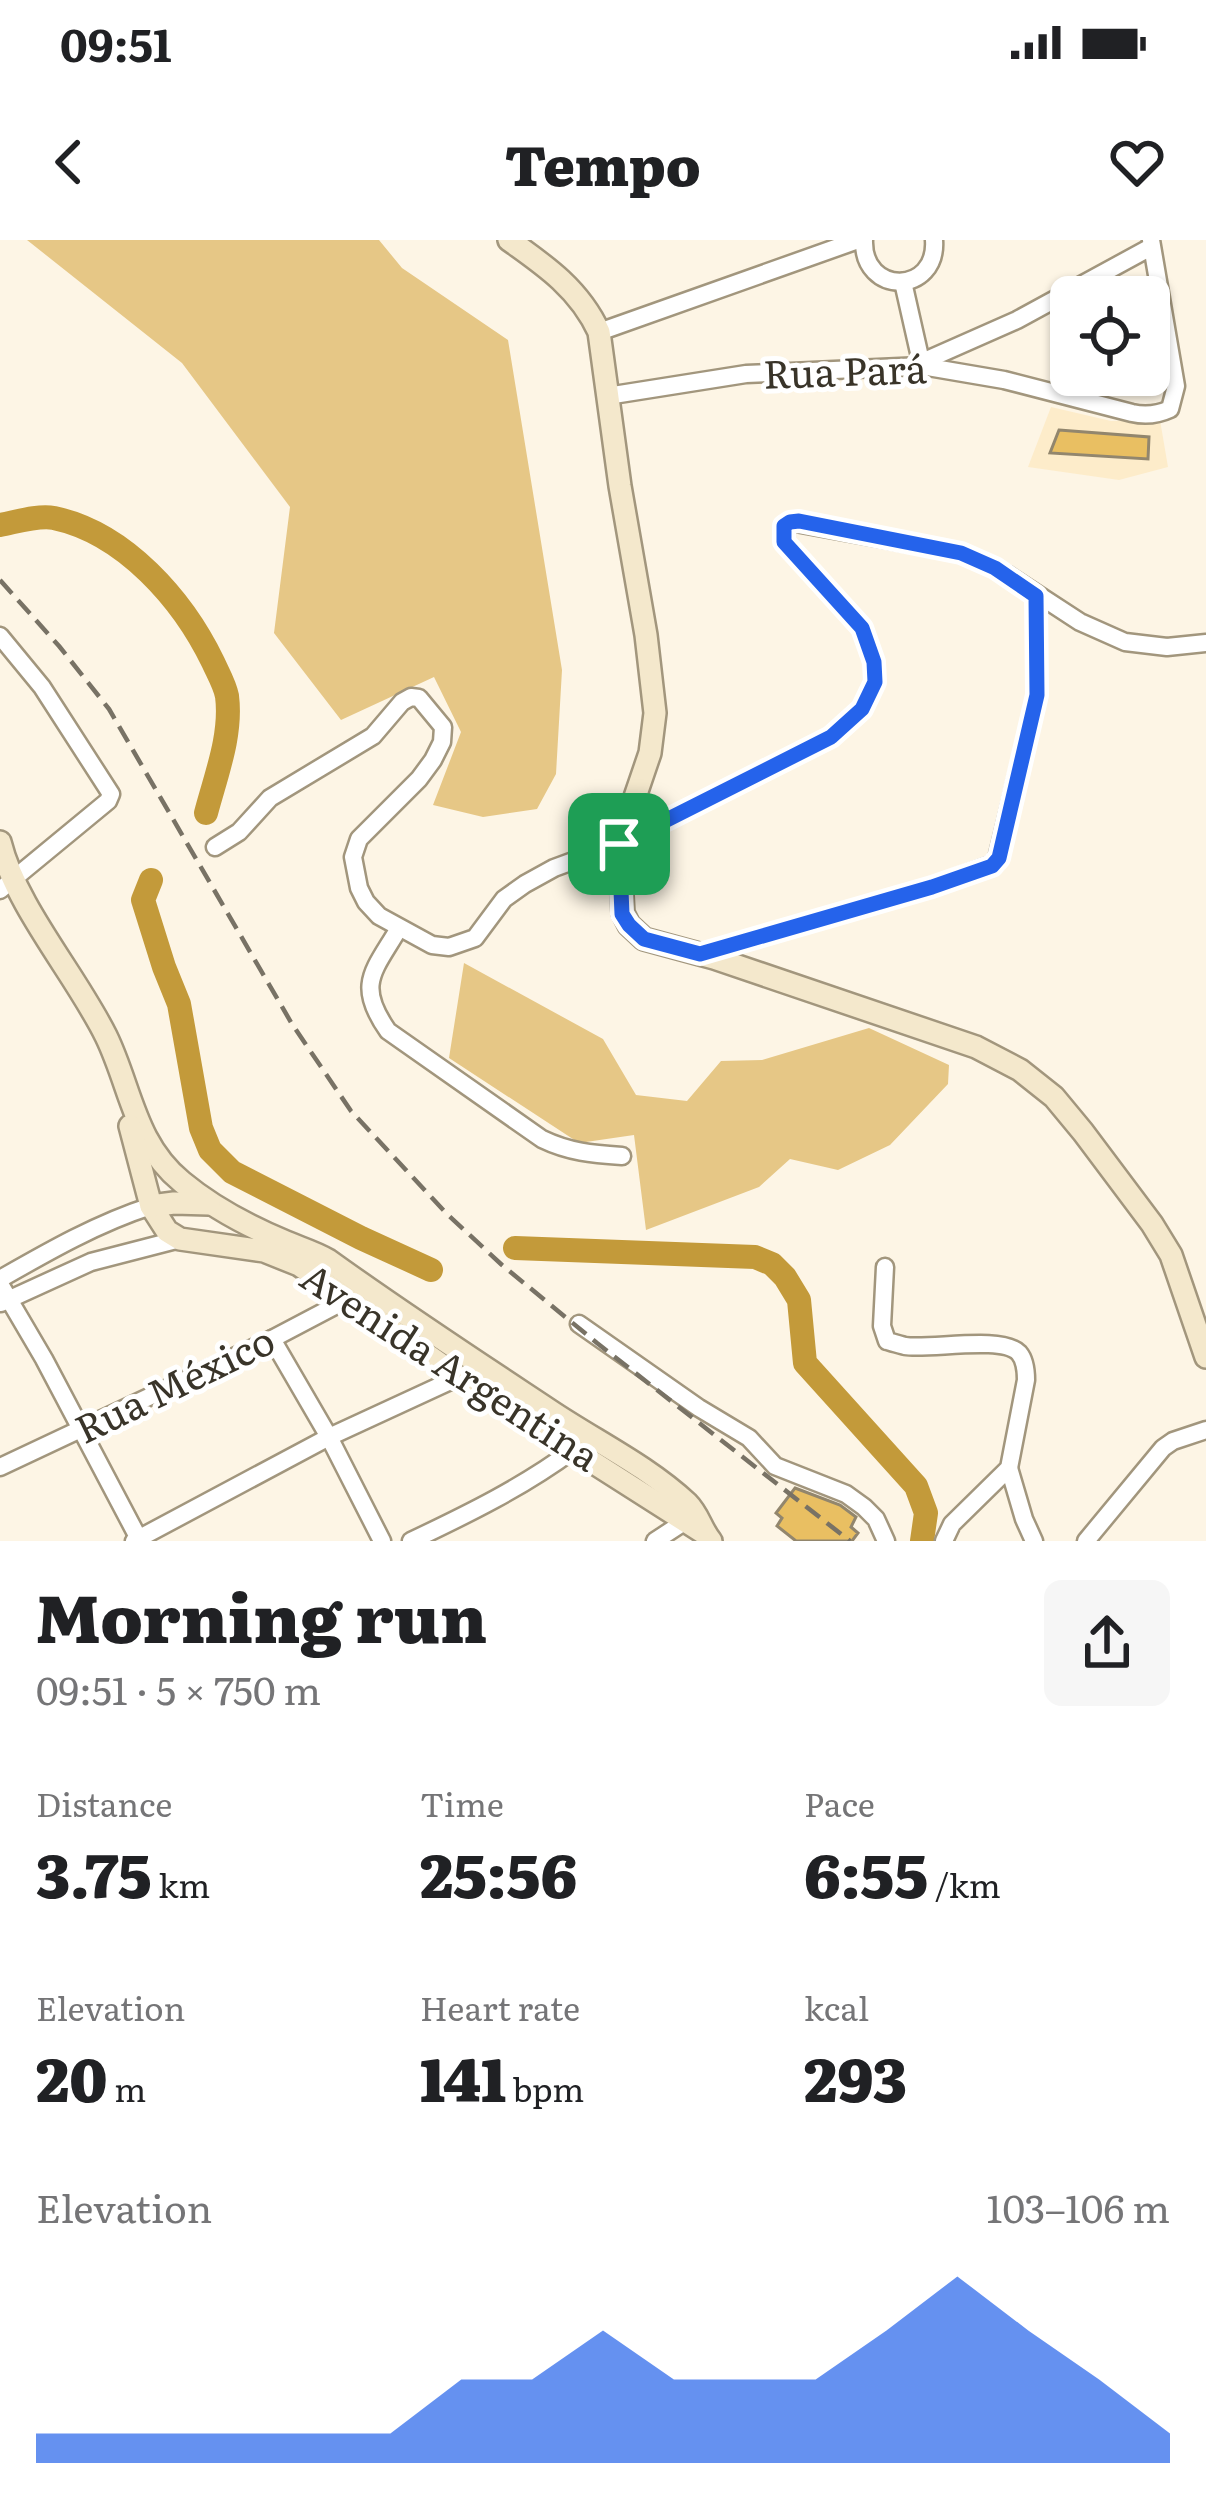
<!DOCTYPE html>
<meta charset="utf-8">
<style>
:root{--surface:#fff;--page:#f6f6f6;--text:#202124;--muted:#757577;--accent:#2563eb}
body{margin:0;font-family:Literata,serif;background:var(--page);color:var(--text);height:100vh;display:flex;flex-direction:column;font-size:45px;white-space:nowrap}
*{box-sizing:border-box;margin:0}
p{font-size:39px;color:var(--muted)}
.icon{flex:none;width:66px;height:66px;fill:none;stroke:currentColor;stroke-width:2;stroke-linecap:round;stroke-linejoin:round}
.map{position:relative;height:1301px;overflow:hidden}
.drawer{display:flex;flex-direction:column;background:var(--surface);flex:1}
.drawer>*{flex:none}
.controls{position:absolute;left:1050px;top:36px;display:grid;gap:24px}
.controls a{display:grid;place-items:center;width:120px;height:120px;border-radius:18px;background:var(--surface);box-shadow:0 3px 9px #0004;font-size:60px}
.pin{position:absolute;display:grid;place-items:center;width:102px;height:102px;color:#fff;margin:-51px;border-radius:24px;box-shadow:0 6px 18px #0006}
.round{display:grid;place-items:center;flex:none;width:126px;height:126px;border-radius:18px;background:var(--page)}
.summary{display:flex;align-items:center;justify-content:space-between;height:204px;padding:0 36px}
h1{font-size:66px;font-weight:800;line-height:90px}
.figures{display:grid;grid-template-columns:repeat(3,1fr);gap:18px;height:204px;padding:12px 36px}
.figures div{display:grid;align-content:center}
.figures b{font-size:60px;font-weight:800}
.figures small{font-size:33px;font-weight:400}
.figures p{font-size:33px}
.chart{height:336px;padding:24px 36px}
.chart p{display:flex;justify-content:space-between}
.chart svg{width:100%;height:216px;margin-top:12px;fill:var(--accent);opacity:.7}
.status{display:flex;justify-content:space-between;align-items:center;height:84px;padding:0 60px;background:var(--surface);direction:ltr}
.status svg{height:33px;fill:currentColor}
header{display:flex;justify-content:space-between;align-items:center;height:156px;padding:0 36px;background:var(--surface);font-size:54px;font-weight:800}
.map>svg:first-child{display:block}
.built{fill:#fdecca}
.green{fill:#e6c786}
.lines{fill:none;stroke-linecap:round;stroke-linejoin:round}
.river{stroke:#c39a3a;stroke-width:24}
.building{fill:#e9bf62;stroke:#92866d;stroke-width:3}
.street-casing{stroke:#a2967d;stroke-width:21}
.secondary-casing{stroke:#a2967d;stroke-width:26}
.street{stroke:#fff;stroke-width:16}
.secondary{stroke:#f4e8cc;stroke-width:21}
.rail{stroke:#787265;stroke-width:4.5;stroke-dasharray:18 9;stroke-linecap:butt}
.route-casing{stroke:#fff;stroke-width:24}
.route{stroke:#2563eb;stroke-width:15}
.labels{text-anchor:middle;stroke-width:10;stroke-linejoin:round;paint-order:stroke}
.street-label{font-size:39px;fill:#393429;stroke:#fff}
</style>
<div class="status"><b>09:51</b><svg viewBox="0 0 49 12"><path d="M0 12V9h3v3zM5 12V6h3v6zM10 12V3h3v9zM15 12V0h3v12zM26 1h20v11H26zM47 4h2v5h-2z"/></svg></div>
<header><svg class="icon" aria-label="back" viewBox="0 0 24 24"><path d="M15 5l-7 7 7 7"/></svg>Tempo<svg class="icon" aria-label="heart" viewBox="0 0 24 24"><path d="M12 20l-8-8c-3-5 5-10 8-4 3-6 11-1 8 4z"/></svg></header>
<div class="map">
<svg width="1206" height="1301" viewBox="0 0 1206 1301">
<rect width="100%" height="100%" fill="#fdf5e5"/>
<path class="built" d="M 1051,167 L 1111,181 L 1160,180 L 1168,227 L 1119,240 L 1028,227 Z"/>
<g class="green">
<path d="M 27,0 L 379,0 L 402,28 L 508,100 L 562,430 L 556,534 L 537,569 L 483,577 L 433,565 L 461,492 L 434,437 L 341,480 L 274,393 L 290,267 L 182,123 Z"/>
<path d="M 464,723 L 603,799 L 636,855 L 687,861 L 721,821 L 762,820 L 869,788 L 949,825 L 948,844 L 890,905 L 838,930 L 790,919 L 759,947 L 646,990 L 634,895 L 579,903 L 449,818 Z"/>
</g>
<g class="lines">
<g class="river">
<path d="M 0,285 C 16,282 38,275 54,278 C 125,293 183,360 213,422 C 218,433 225,445 227,456 C 232,495 216,535 206,573"/>
<path d="M 151,640 L 143,660 L 164,727 L 179,764 L 201,888 L 210,910 L 232,932 L 361,998 L 431,1030"/>
<path d="M 515,1008 L 755,1017 L 772,1024 L 785,1037 L 799,1060 L 805,1123 L 916,1246 L 926,1273 L 922,1301"/>
</g>
</g>
<g class="building">
<path d="M 1059,190 L 1149,197 L 1148,219 L 1050,213 Z"/>
<path d="M 795,1248 L 840,1265 L 856,1277 L 851,1287 L 858,1293 L 852,1301 L 796,1301 L 777,1286 L 782,1278 L 776,1273 Z"/>
</g>
<g class="lines">
<defs>
<g id="street">
<path d="M 864,0 C 862,56 938,55 934,0"/>
<path d="M 903,42 L 922,126"/>
<path d="M 599,92 L 858,0"/>
<path d="M 922,122 L 1017,80 L 1151,7"/>
<path d="M 607,156 L 746,134 L 922,126 L 1004,140 L 1132,173 C 1145,176 1157,175 1170,169 L 1176,146 L 1151,0"/>
<path d="M 0,396 L 42,447 L 111,554 L 108,561 L 0,650"/>
<path d="M 215,607 L 239,592 L 270,558 L 373,496 L 402,462 L 411,457 L 419,458 L 443,487 L 442,502 L 433,520 L 419,539 L 359,599 L 353,617 L 359,648 L 366,662 L 379,676 L 432,705 L 449,707 L 475,698 L 504,659 L 525,644 L 554,628 L 619,604 L 831,497 L 862,469 L 875,442 L 874,422 L 862,388 L 784,302 L 783,290 L 790,282 L 961,313 L 1008,335 L 1080,382 L 1125,402 L 1167,407 L 1206,403"/>
<path d="M 399,688 C 374,731 355,744 388,791 L 542,899 C 569,912 592,914 622,916"/>
<path d="M 701,713 L 931,647 L 996,623 L 1037,455 L 1036,356"/>
<path d="M 885,1027 L 882,1086 L 887,1101 C 888,1101 904,1106 905,1106 C 930,1110 1002,1095 1019,1113 C 1025,1120 1026,1131 1026,1140 L 1009,1228 L 952,1284 L 944,1301"/>
<path d="M 0,1039 C 49,1011 98,983 151,966"/>
<path d="M 0,1044 L 44,1119 L 140,1301"/>
<path d="M 1,1063 L 91,1022 L 180,999"/>
<path d="M 579,1084 L 699,1168 L 749,1198 L 775,1226 L 846,1254 L 864,1267 L 876,1279 L 886,1301"/>
<path d="M 272,1099 L 329,1197 L 382,1301"/>
<path d="M 0,1227 L 272,1099 L 348,1059"/>
<path d="M 1009,1228 L 1024,1279 L 1034,1301"/>
<path d="M 134,1301 L 329,1197 L 459,1137"/>
<path d="M 411,1301 C 468,1274 523,1247 573,1210"/>
<path d="M 655,1301 L 684,1282"/>
<path d="M 1086,1301 L 1163,1208 L 1173,1201 L 1206,1190"/>
</g>
<g id="secondary">
<path d="M 509,0 C 546,26 580,50 599,92 L 620,246 L 646,395 L 655,473 L 650,513 L 619,604 L 623,673 L 629,685 L 644,699 L 714,718 L 976,807 L 1020,830 L 1054,857 L 1083,892 L 1152,984 L 1171,1015 L 1206,1117"/>
<path d="M 0,602 C 16,667 76,735 106,796 C 131,847 134,903 182,942 C 212,967 250,987 286,1002 C 300,1008 314,1012 328,1020 C 400,1072 475,1121 549,1170 C 595,1201 646,1225 687,1263 C 699,1275 701,1289 711,1301"/>
<path d="M 130,886 L 151,966 L 167,991 L 180,999 L 264,1011 L 299,1025 L 459,1137 L 704,1293"/>
<path d="M 151,966 L 174,963 L 209,964"/>
</g>
</defs>
<use href="#street" class="street-casing"/>
<use href="#secondary" class="secondary-casing"/>
<use href="#street" class="street"/>
<use href="#secondary" class="secondary"/>
<path class="rail" d="M 0,340 L 59,406 L 109,469 L 292,784 L 351,871 L 447,974 L 502,1025 L 597,1103 L 850,1301"/>
</g>
<g class="lines">
<defs>
<path id="route" d="M 799,281 L 961,313 L 995,328 L 1036,356 L 1037,455 L 999,618 L 992,626 L 932,647 L 700,714 L 644,699 L 629,685 L 622,674 L 619,604 L 831,497 L 862,469 L 875,442 L 874,422 L 862,388 L 784,302 L 784,286 L 790,282 Z"/>
</defs>
<use href="#route" class="route-casing"/>
<use href="#route" class="route"/>
</g>
<g class="labels">
<g class="street-label">
<text transform="translate(845 132) rotate(-2)" y="14">Rua Pará</text>
<text transform="translate(450 1127) rotate(33)" y="14">Avenida Argentina</text>
<text transform="translate(175 1145) rotate(-26)" y="14">Rua México</text>
</g>
</g>
</svg>
<div class="controls">
<a><svg class="icon" aria-label="locate" viewBox="0 0 24 24"><circle cx="12" cy="12" r="6"/><path d="M12 2v4M12 18v4M2 12h4M18 12h4"/></svg></a>
</div>
<div class="pin" style="left:619px;top:604px;background:#1e9e55"><svg class="icon" aria-label="arrive" viewBox="0 0 24 24"><path d="M6 21V4h12l-3 4 3 4H6"/></svg></div>
</div>
<section class="drawer">
<div class="summary"><div><h1>Morning run</h1><p>09:51 · 5 × 750 m</p></div><a class="round"><svg class="icon" aria-label="share" viewBox="0 0 24 24"><path d="M12 15V3M7 8l5-5 5 5M5 13v7h14v-7"/></svg></a></div>
<div class="figures">
<div><p>Distance</p><b>3.75<small> km</small></b></div>
<div><p>Time</p><b>25:56</b></div>
<div><p>Pace</p><b>6:55<small> /km</small></b></div>
</div>
<div class="figures">
<div><p>Elevation</p><b>20<small> m</small></b></div>
<div><p>Heart rate</p><b>141<small> bpm</small></b></div>
<div><p>kcal</p><b>293</b></div>
</div>
<div class="chart"><p><span>Elevation</span>103–106 m</p>
<svg viewBox="0 0 160 44" preserveAspectRatio="none"><path d="M0 44V38L10 38L20 38L30 38L40 38L50 38L60 27L70 27L80 17L90 27L100 27L110 27L120 17L130 6L140 17L150 27L160 38V44z"/></svg>
</div>
</section>
